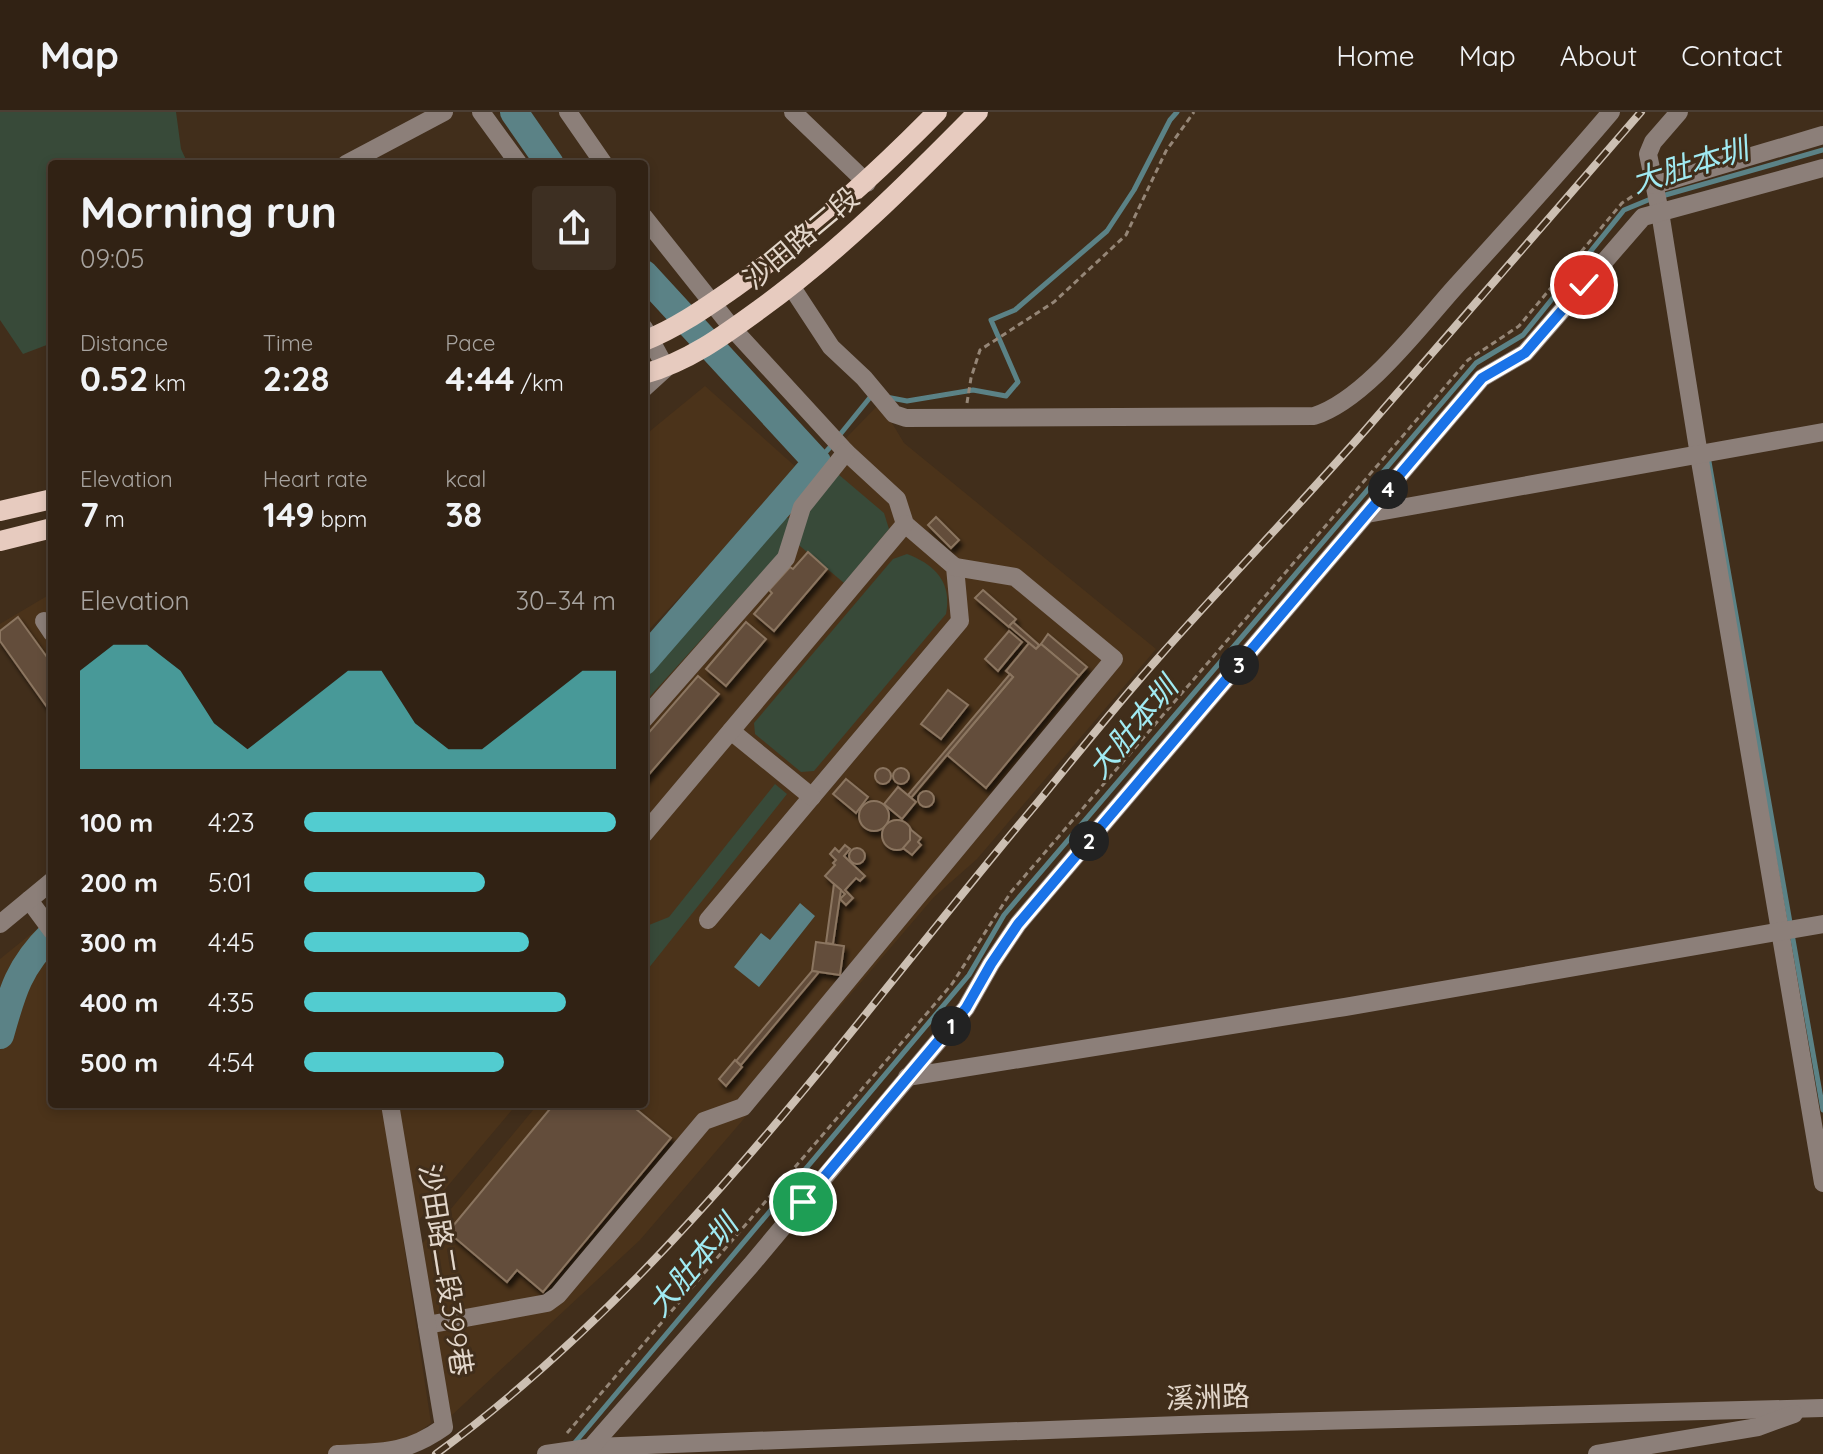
<!DOCTYPE html>
<meta charset="utf-8">
<style>
:root{--surface:#312214;--page:#3d2f22;--text:#f1f3f6;--muted:#a8a4a0;--line:#4c3f34;--accent:#52ccd0}
body{margin:0;font-family:Quicksand,"Noto Sans TC",sans-serif;background:var(--page);color:var(--text);height:100vh;display:flex;flex-direction:column;font-size:30px;white-space:nowrap}
*{box-sizing:border-box;margin:0}
p{font-size:26px;color:var(--muted)}
.icon{flex:none;width:44px;height:44px;fill:none;stroke:currentColor;stroke-width:2;stroke-linecap:round;stroke-linejoin:round}
.map{position:relative;flex:1;overflow:hidden}
.side{position:absolute;left:48px;top:48px;width:600px;height:948px;display:flex;flex-direction:column;background:var(--surface);border-radius:8px;box-shadow:0 4px 12px #0003,0 0 0 2px var(--line)}
.side>*{flex:none}
.pin{position:absolute;display:grid;place-items:center;width:68px;height:68px;color:#fff;margin:-34px;border:4px solid #fff;border-radius:50%;box-shadow:0 2px 8px #0007}
.km{position:absolute;width:40px;height:40px;margin:-20px;border-radius:50%;background:#222;color:#fff;font-size:22px;line-height:40px;text-align:center}
.round{display:grid;place-items:center;flex:none;width:84px;height:84px;border-radius:8px;background:var(--page)}
.head{display:flex;align-items:center;justify-content:space-between;height:136px;padding:0 32px}
h1{font-size:44px;font-weight:800;line-height:60px}
.stats{display:grid;grid-template-columns:repeat(3,1fr);gap:12px;height:136px;padding:8px 32px}
.stats div{display:grid;align-content:center}
.stats b{font-size:34px;font-weight:800}
.stats small{font-size:22px;font-weight:400}
.stats p{font-size:22px}
.chart{height:224px;padding:16px 32px}
.chart p{display:flex;justify-content:space-between}
.chart svg{width:100%;height:144px;margin-top:8px;fill:var(--accent);opacity:.7}
ul{padding:0 32px;list-style:none;font-size:26px}
li{display:grid;grid-template-columns:128px 96px 1fr;align-items:center;height:60px}
li i{height:20px;border-radius:10px;background:var(--accent)}
header{display:flex;align-items:center;gap:48px;box-sizing:border-box;height:112px;padding:0 40px;background:var(--surface);border-bottom:2px solid var(--line)}
header strong{font-size:38px}
nav{display:flex;gap:44px;margin-inline-start:auto;font-size:28px}
.map>svg:first-child{display:block}
.built{fill:#4b331a}
.green{fill:#384a39}
.water{fill:#5b8286}
.lines{fill:none;stroke-linecap:round;stroke-linejoin:round}
.stream{stroke:#5b8286;stroke-width:5}
.river{stroke:#5b8286;stroke-width:28}
.building{fill:#634e3a;stroke:#8b7560;stroke-width:2;filter:url(#shadow)}
.path{stroke:#958677;stroke-width:3;stroke-dasharray:6 4;stroke-linecap:butt}
.minor{stroke:#8c7f79;stroke-width:18}
.major{stroke:#e7cbbf;stroke-width:20}
.rail-casing{stroke:#ccbfb2;stroke-width:8}
.rail{stroke:#412e1b;stroke-width:5;stroke-dasharray:15;stroke-linecap:butt}
.route-casing{stroke:#fff;stroke-width:16}
.route{stroke:#1a73e8;stroke-width:10}
.labels{text-anchor:middle;stroke-width:6;stroke-linejoin:round;paint-order:stroke}
.street-label{font-size:28px;fill:#e3d7cb;stroke:#412e1b}
.water-label{font-size:30px;font-style:italic;fill:#a0eaf2;stroke:#412e1b}
</style>
<header>
<strong>Map</strong>
<nav><a>Home</a><a>Map</a><a>About</a><a>Contact</a></nav>
</header>
<div class="map">
<svg width="1823" height="1342" viewBox="0 0 1823 1342">
<defs>
<filter id="shadow"><feDropShadow dx="3" dy="5" stdDeviation="2" flood-color="#0009"/></filter>
</defs>
<rect width="100%" height="100%" fill="#412e1b"/>
<g class="built">
<path d="M 705,274 L 797,356 L 778,381 L 644,523 L 644,324 Z"/>
<path d="M 880,291 L 904,331 L 1156,537 L 977,747 L 934,785 L 640,1128 L 451,1304 L 421,1133 L 538,992 L 644,992 L 644,565 L 848,324 Z"/>
<path d="M 52,481 L 52,602 L 0,529 L 0,512 Z"/>
<path d="M 52,805 L 52,992 L 517,992 L 403,1127 L 431,1311 L 389,1342 L 0,1342 L 0,847 Z"/>
</g>
<g class="green">
<path d="M 0,0 L 176,0 L 181,37 L 188,52 L 52,52 L 52,231 L 23,242 L 0,208 Z"/>
<path d="M 838,362 L 884,401 L 889,417 L 844,471 L 788,424 L 783,437 L 644,591 L 644,545 L 760,411 L 793,405 Z"/>
<path d="M 907,442 C 936,453 952,471 946,502 L 814,659 L 801,660 L 755,622 L 754,611 L 893,447 Z"/>
<path d="M 775,672 L 787,682 L 644,862 L 644,815 L 669,805 Z"/>
</g>
<path class="water" d="M 800,791 L 815,804 L 759,875 L 734,855 L 761,821 L 770,828 Z"/>
<g class="lines">
<g class="stream">
<path d="M 1662,84 L 1823,38"/>
<path d="M 886,285 L 907,289 L 973,278 L 1006,284 L 1018,270 L 991,208 L 1015,198 L 1107,119 L 1134,78 L 1170,8 L 1177,0"/>
<path d="M 838,325 L 872,283"/>
<path d="M 1708,344 L 1823,998"/>
<path d="M 817,350 L 832,333"/>
<path d="M 572,1334 L 969,863 L 1004,803 L 1476,251 L 1523,223 L 1624,98 L 1653,86"/>
</g>
<g class="river">
<path d="M 514,0 L 550,52"/>
<path d="M 644,162 L 817,350 L 644,549"/>
<path d="M 0,923 C 12,880 19,854 52,822"/>
</g>
</g>
<g class="building">
<path d="M 936,405 L 959,428 L 951,436 L 928,413 Z"/>
<path d="M 808,440 L 827,457 L 774,519 L 754,502 L 772,481 L 769,478 L 790,455 L 793,457 Z"/>
<path d="M 983,478 L 1016,507 L 1009,515 L 975,486 Z"/>
<path d="M 18,505 L 52,552 L 52,602 L 0,529 L 0,519 Z"/>
<path d="M 746,510 L 766,527 L 726,574 L 706,557 Z"/>
<path d="M 1013,510 L 1039,533 L 1036,537 L 1009,514 Z"/>
<path d="M 1009,519 L 1022,530 L 998,559 L 985,547 Z"/>
<path d="M 1048,522 L 1087,555 L 1079,564 L 1041,532 Z"/>
<path d="M 1029,531 L 1036,537 L 1041,532 L 1079,564 L 986,676 L 947,643 L 1013,565 L 1006,559 Z"/>
<path d="M 1010,562 L 1013,565 L 947,643 L 911,686 L 908,683 Z"/>
<path d="M 698,564 L 719,582 L 644,668 L 644,626 Z"/>
<path d="M 948,578 L 968,593 L 941,627 L 921,612 Z"/>
<circle cx="901" cy="664" r="8"/>
<circle cx="883" cy="664" r="8"/>
<path d="M 846,667 L 868,685 L 856,701 L 833,682 Z"/>
<path d="M 898,675 L 916,690 L 902,707 L 884,692 Z"/>
<circle cx="926" cy="687" r="8"/>
<circle cx="874" cy="704" r="15"/>
<circle cx="897" cy="723" r="15"/>
<path d="M 910,717 L 921,726 L 918,730 L 921,733 L 912,743 L 903,736 L 910,728 Z"/>
<path d="M 845,733 L 850,737 L 844,744 L 865,764 L 860,769 L 856,766 L 845,778 L 853,786 L 846,793 L 840,787 L 845,782 L 825,764 L 835,753 L 833,751 L 836,748 L 830,742 L 835,736 L 839,740 Z"/>
<circle cx="857" cy="744" r="8"/>
<path d="M 834,772 L 841,778 L 833,832 L 826,831 Z"/>
<path d="M 816,830 L 844,834 L 840,863 L 812,859 Z"/>
<path d="M 812,859 L 819,860 L 741,953 L 736,949 Z"/>
<path d="M 735,948 L 742,955 L 726,974 L 719,967 Z"/>
<path d="M 554,992 L 630,992 L 671,1026 L 543,1180 L 517,1158 L 507,1170 L 448,1120 Z"/>
</g>
<g class="lines">
<g class="path">
<path d="M 967,291 L 971,266 L 980,238 L 1054,190 L 1126,123 L 1166,39 L 1194,0"/>
<path d="M 567,1321 L 952,872 L 1011,780 L 1468,248 L 1519,214 L 1622,91 L 1639,80"/>
</g>
<g class="minor">
<path d="M 481,0 L 519,52"/>
<path d="M 568,0 L 604,52"/>
<path d="M 793,0 L 867,71"/>
<path d="M 1679,0 L 1653,30 L 1648,42 L 1660,100 L 1699,343 L 1823,1071"/>
<path d="M 346,52 L 444,0"/>
<path d="M 1654,73 L 1823,23"/>
<path d="M 644,105 L 733,217 L 846,340 L 897,387 L 905,412 L 955,455 L 960,509 L 708,808"/>
<path d="M 791,174 L 831,235 L 864,266 L 894,302 L 906,306 L 1314,304 C 1365,288 1420,214 1456,174 C 1509,116 1561,59 1611,0"/>
<path d="M 644,216 L 666,256 L 644,276"/>
<path d="M 1367,402 L 1823,320"/>
<path d="M 44,509 L 52,521"/>
<path d="M 644,607 L 786,446 L 802,395 L 846,340"/>
<path d="M 731,619 L 812,685"/>
<path d="M 644,722 L 905,412"/>
<path d="M 29,788 L 52,819"/>
<path d="M 0,812 L 52,769"/>
<path d="M 907,965 L 1345,895 L 1823,812"/>
<path d="M 427,1213 L 547,1191 L 558,1183 L 704,1009 L 743,995 L 1114,547 L 1015,465 L 955,455"/>
<path d="M 337,1342 C 382,1340 406,1342 444,1315 L 390,992"/>
<path d="M 546,1342 L 594,1335 L 1206,1312 L 1823,1296"/>
<path d="M 585,1342 L 751,1153 L 966,896 L 991,852 L 1018,812 L 1482,266 L 1525,241 L 1643,105 L 1823,56"/>
<path d="M 1597,1342 L 1758,1315 L 1794,1302"/>
</g>
<g class="major">
<path d="M 644,229 C 677,216 705,196 734,176 C 808,124 873,65 937,0"/>
<path d="M 644,262 C 689,249 723,224 760,197 C 840,139 909,70 978,0"/>
<path d="M 0,399 L 52,387"/>
<path d="M 0,429 L 52,416"/>
</g>
<defs>
<path id="rail" d="M 436,1342 C 677,1166 848,916 1038,690 C 1078,641 1118,591 1160,544 C 1228,467 1300,393 1368,315 C 1459,211 1550,105 1641,0"/>
</defs>
<use href="#rail" class="rail-casing"/>
<use href="#rail" class="rail"/>
</g>
<g class="lines">
<defs>
<path id="route" d="M 803,1090 L 966,896 L 991,852 L 1018,812 L 1482,266 L 1525,241 L 1584,173"/>
</defs>
<use href="#route" class="route-casing"/>
<use href="#route" class="route"/>
</g>
<g class="labels">
<g class="street-label">
<text transform="translate(801 126) rotate(-40)" y="10">沙田路二段</text>
<text transform="translate(446 1158) rotate(81)" y="10">沙田路二段399巷</text>
<text transform="translate(1208 1285) rotate(-2)" y="10">溪洲路</text>
</g>
<g class="water-label">
<text transform="translate(1690 54) rotate(-17)" y="10">大肚本圳</text>
<text transform="translate(1133 616) rotate(-50)" y="10">大肚本圳</text>
<text transform="translate(693 1154) rotate(-50)" y="10">大肚本圳</text>
</g>
</g>
</svg>
<div class="pin" style="left:803px;top:1090px;background:#1e9e55"><svg class="icon" aria-label="arrive" viewBox="0 0 24 24"><path d="M6 21V4h12l-3 4 3 4H6"/></svg></div>
<div class="pin" style="left:1584px;top:173px;background:#d93025"><svg class="icon" aria-label="check" viewBox="0 0 24 24"><path d="M5 12l5 5 9-10"/></svg></div>
<b class="km" style="left:951px;top:914px">1</b>
<b class="km" style="left:1089px;top:729px">2</b>
<b class="km" style="left:1239px;top:553px">3</b>
<b class="km" style="left:1388px;top:377px">4</b>
<section class="side">
<div class="head"><div><h1>Morning run</h1><p>09:05</p></div><a class="round"><svg class="icon" aria-label="share" viewBox="0 0 24 24"><path d="M12 15V3M7 8l5-5 5 5M5 13v7h14v-7"/></svg></a></div>
<div class="stats">
<div><p>Distance</p><b>0.52<small> km</small></b></div>
<div><p>Time</p><b>2:28</b></div>
<div><p>Pace</p><b>4:44<small> /km</small></b></div>
</div>
<div class="stats">
<div><p>Elevation</p><b>7<small> m</small></b></div>
<div><p>Heart rate</p><b>149<small> bpm</small></b></div>
<div><p>kcal</p><b>38</b></div>
</div>
<div class="chart"><p><span>Elevation</span>30–34 m</p>
<svg viewBox="0 0 160 44" preserveAspectRatio="none"><path d="M0 44V14L10 6L20 6L30 14L40 30L50 38L60 30L70 22L80 14L90 14L100 30L110 38L120 38L130 30L140 22L150 14L160 14V44z"/></svg>
</div>
<ul>
<li><b>100 m</b>4:23<i style="width:100%"></i></li>
<li><b>200 m</b>5:01<i style="width:58%"></i></li>
<li><b>300 m</b>4:45<i style="width:72%"></i></li>
<li><b>400 m</b>4:35<i style="width:84%"></i></li>
<li><b>500 m</b>4:54<i style="width:64%"></i></li>
</ul>
</section>
</div>
